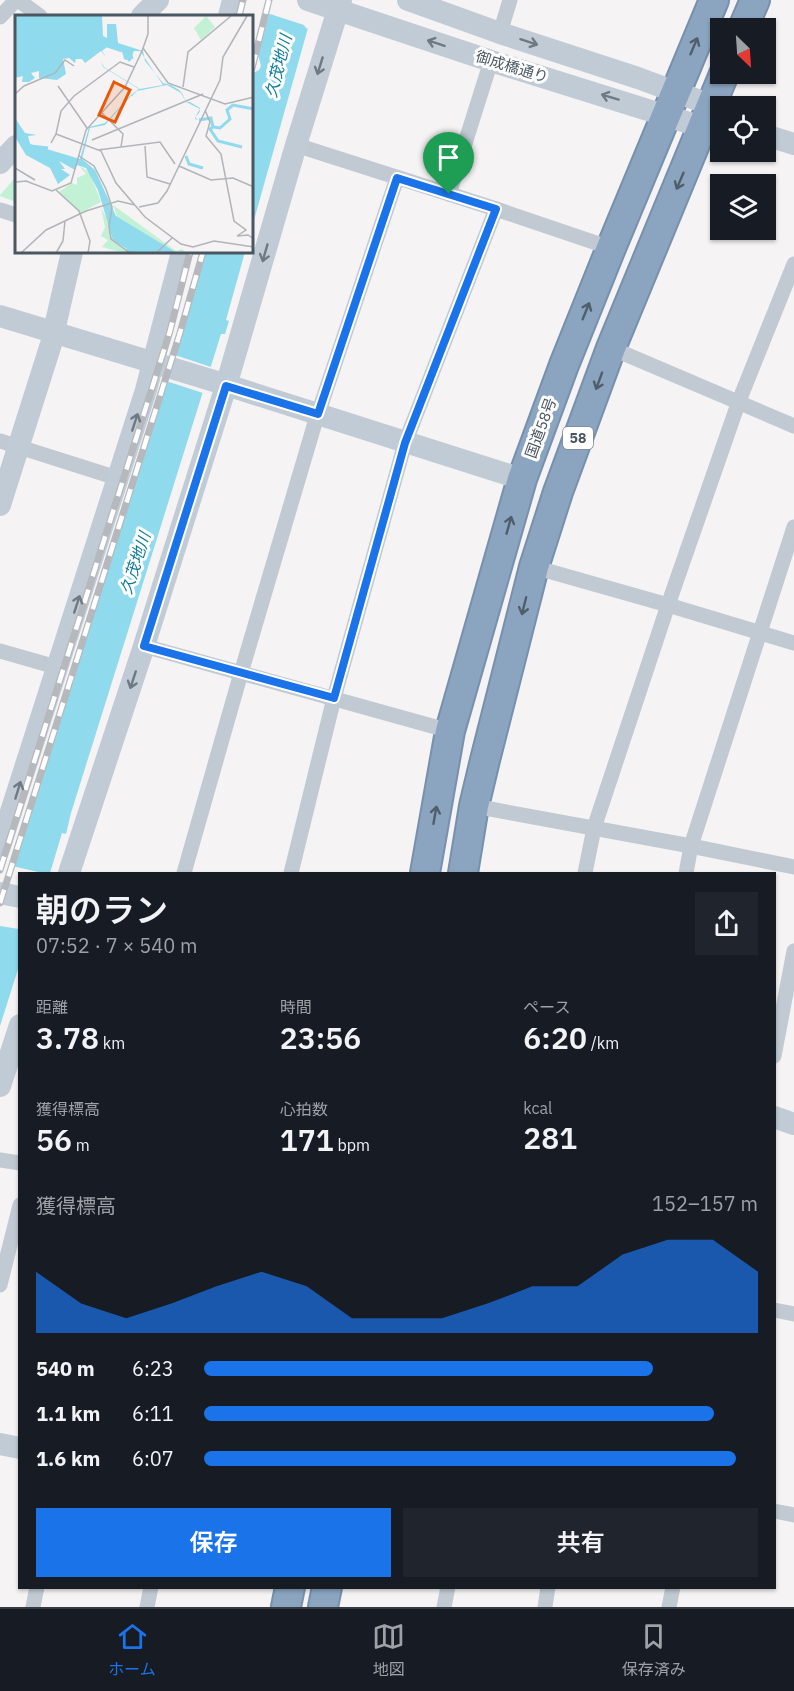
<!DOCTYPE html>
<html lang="ja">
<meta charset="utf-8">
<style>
:root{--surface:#171b24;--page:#20242c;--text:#f1f3f6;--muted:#9ea1a6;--line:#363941;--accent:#1a73e8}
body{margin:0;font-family:"IBM Plex Sans","Noto Sans JP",sans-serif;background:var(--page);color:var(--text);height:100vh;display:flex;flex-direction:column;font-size:22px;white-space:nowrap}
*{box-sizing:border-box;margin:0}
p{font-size:20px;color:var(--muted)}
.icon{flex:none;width:33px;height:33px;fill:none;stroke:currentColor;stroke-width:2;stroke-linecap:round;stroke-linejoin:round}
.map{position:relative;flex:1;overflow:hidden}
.drawer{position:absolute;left:18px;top:872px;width:758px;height:717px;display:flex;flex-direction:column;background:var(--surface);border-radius:0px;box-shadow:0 2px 4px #0004}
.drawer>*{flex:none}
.needle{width:39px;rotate:155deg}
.controls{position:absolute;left:710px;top:18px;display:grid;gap:12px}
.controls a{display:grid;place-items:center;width:66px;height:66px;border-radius:0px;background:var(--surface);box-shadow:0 2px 4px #0004;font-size:30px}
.pin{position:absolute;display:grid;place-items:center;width:51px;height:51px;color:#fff;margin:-62px -26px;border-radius:50% 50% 50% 0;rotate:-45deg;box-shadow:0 0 6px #0007}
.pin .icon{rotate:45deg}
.round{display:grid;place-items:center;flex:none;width:63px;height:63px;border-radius:0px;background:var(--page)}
.overview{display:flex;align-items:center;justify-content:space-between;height:102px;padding:0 18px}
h1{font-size:33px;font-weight:600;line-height:45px}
.figures{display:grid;grid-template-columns:repeat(3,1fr);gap:9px;height:102px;padding:6px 18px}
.figures div{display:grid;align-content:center}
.figures b{font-size:30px;font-weight:600}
.figures small{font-size:16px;font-weight:400}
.figures p{font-size:16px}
.chart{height:168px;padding:12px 18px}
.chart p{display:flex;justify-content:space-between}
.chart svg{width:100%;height:108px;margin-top:6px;fill:var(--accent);opacity:.7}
.button{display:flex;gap:12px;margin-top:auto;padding:12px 18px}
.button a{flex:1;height:69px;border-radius:0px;background:var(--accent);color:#fff;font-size:24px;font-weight:600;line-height:69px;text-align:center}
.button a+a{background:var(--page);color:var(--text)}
ul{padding:0 18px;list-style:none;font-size:20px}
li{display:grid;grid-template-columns:96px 72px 1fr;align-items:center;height:45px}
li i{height:15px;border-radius:8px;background:var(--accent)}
.menu{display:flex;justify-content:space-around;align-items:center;height:84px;border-top:2px solid var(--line);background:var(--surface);font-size:16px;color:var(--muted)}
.menu a{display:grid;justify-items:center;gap:3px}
.menu .current{color:var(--accent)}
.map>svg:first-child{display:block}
.park{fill:#c3f1d5}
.water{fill:#90daee}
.pier{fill:#f5f3f3}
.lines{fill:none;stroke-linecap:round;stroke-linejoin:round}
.highway-casing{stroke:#7690ad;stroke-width:32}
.street{stroke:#c1cad2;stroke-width:15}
.secondary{stroke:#c1cbd6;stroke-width:22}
.highway{stroke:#8ba5c1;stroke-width:28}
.rail-casing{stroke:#b5b8bd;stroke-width:7}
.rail{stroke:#fff;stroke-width:4.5;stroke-dasharray:14;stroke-linecap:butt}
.oneway{stroke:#6e7984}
.oneway2{stroke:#505e6b}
.route-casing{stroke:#fff;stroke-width:12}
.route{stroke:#1a73e8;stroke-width:8}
.labels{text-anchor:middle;stroke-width:6;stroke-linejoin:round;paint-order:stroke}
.shield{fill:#fff;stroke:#808990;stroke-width:1.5}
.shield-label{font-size:14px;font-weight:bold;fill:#4a5661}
.street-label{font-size:15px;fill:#4a5661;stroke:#fff}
.water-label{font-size:16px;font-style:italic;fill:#0c7c9b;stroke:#fff}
.inset-river{fill:none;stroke:#90daee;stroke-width:3}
.inset-road{fill:none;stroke:#b1b4b9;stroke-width:1.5}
.view{fill:#e8590c;fill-opacity:0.15;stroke:#e8590c;stroke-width:3}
.inset-edge{fill:none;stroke:#4a5661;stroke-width:3}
</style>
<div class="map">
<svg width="794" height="1607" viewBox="0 0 794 1607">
<rect width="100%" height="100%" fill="#f5f3f3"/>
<path class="park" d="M 16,177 L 16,202 L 0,196 L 0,195 Z"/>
<g class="water">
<path d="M 273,0 L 308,28 L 252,227 L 252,77 L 253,73 L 259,70 L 261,66 L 258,55 Z"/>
<path d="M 205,252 L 245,252 L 226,320 L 229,321 L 225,334 L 221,334 L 71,813 L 66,834 L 62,833 L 50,873 L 20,873 L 19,966 L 0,1026 L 0,908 L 194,292 Z"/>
</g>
<g class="pier">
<path d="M 270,0 L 319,0 L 311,30 L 306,28 L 304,25 L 267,13 Z"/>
<path d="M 172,354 L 214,368 L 206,394 L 163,380 Z"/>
<path d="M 12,866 L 43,873 L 20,873 L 19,929 L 0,926 L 0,901 Z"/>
</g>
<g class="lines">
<defs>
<g id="highway">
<path d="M 743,28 L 755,0"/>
<path d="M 425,873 L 450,731 L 522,479 L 564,365 L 611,248 L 714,0"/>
<path d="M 463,873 L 474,806 L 485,760 L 534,567 L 558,492 L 611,348 L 724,74"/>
<path d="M 286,1607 L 290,1587"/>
<path d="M 323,1607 L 327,1587"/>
</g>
</defs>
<use href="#highway" class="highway-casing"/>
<g class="street">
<path d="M 18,0 L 40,16"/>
<path d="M 0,17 L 16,0"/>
<path d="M 500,33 L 510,0"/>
<path d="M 296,145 L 496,209 L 611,248"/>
<path d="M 449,194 L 491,61"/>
<path d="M 0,210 L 16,215"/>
<path d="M 611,348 L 794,426"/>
<path d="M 0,441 L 117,478"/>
<path d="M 534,567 L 668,605 L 794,643"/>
<path d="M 144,646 L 450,731"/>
<path d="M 0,651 L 56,667"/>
<path d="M 474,806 L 691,846 L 794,867"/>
<path d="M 184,873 L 241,673 L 314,426 L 397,178"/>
<path d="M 291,873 L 334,698 L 405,443 L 496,209"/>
<path d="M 585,873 L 594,828 L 668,605 L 739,401 L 794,264"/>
<path d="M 686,873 L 691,846 L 794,527"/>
<path d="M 774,1056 L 794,951"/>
<path d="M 0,1160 L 20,1163"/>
<path d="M 0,1285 L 20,1205"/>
<path d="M 774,1310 L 794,1314"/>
<path d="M 774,1511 L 794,1515"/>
<path d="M 33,1607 L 37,1587"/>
<path d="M 147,1607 L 151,1587"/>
<path d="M 444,1607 L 448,1587"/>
<path d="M 545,1607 L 548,1587"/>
<path d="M 669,1607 L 673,1587"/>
</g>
<g class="secondary">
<path d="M 308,0 L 491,61 L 702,127 L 720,127"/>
<path d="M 408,0 L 500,33 L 638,78 L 711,105 L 720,112"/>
<path d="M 142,16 L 158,0"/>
<path d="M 229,16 L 233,0"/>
<path d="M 765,135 L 794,144"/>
<path d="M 0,163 L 16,146"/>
<path d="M 0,316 L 214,381 L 522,479"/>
<path d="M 0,505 L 51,344 L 72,252"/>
<path d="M 0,846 L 146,390 L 182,252"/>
<path d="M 69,873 L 144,646 L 226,386 L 296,145 L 341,0"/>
<path d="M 0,893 L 20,897"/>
<path d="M 0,1086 L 20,1025"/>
<path d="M 774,1117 L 794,1124"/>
<path d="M 0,1444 L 20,1448"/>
</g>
<use href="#highway" class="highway"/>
<defs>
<g id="rail">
<path d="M 239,16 L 243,0"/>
<path d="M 252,68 L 269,0"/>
<path d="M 0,870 L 170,331 L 190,252"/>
<path d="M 0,903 L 180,333 L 203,252"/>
</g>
</defs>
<use href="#rail" class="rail-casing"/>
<use href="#rail" class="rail"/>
</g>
<defs><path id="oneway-shaft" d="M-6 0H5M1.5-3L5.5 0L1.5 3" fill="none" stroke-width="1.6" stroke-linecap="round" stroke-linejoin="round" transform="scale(1.5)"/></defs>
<g class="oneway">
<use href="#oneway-shaft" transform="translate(529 42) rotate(18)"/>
<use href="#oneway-shaft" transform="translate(436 43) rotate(-162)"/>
<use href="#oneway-shaft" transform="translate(320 66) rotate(107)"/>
<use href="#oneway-shaft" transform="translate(610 97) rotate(-163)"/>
<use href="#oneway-shaft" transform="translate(265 253) rotate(106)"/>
<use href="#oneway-shaft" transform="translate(135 422) rotate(-72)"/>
<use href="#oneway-shaft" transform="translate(77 604) rotate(-72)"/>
<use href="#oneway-shaft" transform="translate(133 680) rotate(108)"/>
<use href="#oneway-shaft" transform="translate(18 790) rotate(-73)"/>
</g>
<g class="oneway2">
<use href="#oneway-shaft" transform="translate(694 46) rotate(-67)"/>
<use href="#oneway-shaft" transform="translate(680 181) rotate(113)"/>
<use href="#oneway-shaft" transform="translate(586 311) rotate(-68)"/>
<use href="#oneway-shaft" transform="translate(599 381) rotate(110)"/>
<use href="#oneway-shaft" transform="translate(509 525) rotate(-74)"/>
<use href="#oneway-shaft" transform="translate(524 606) rotate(104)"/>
<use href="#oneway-shaft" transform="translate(435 815) rotate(-80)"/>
</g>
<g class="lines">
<defs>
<path id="route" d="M 397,178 L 496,209 L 405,443 L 334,698 L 144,646 L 226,386 L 318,414 Z"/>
</defs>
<use href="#route" class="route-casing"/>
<use href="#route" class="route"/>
</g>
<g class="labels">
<rect class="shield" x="563" y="427" width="30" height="22" rx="4.5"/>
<g class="shield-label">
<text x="578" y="443">58</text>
</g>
<g class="street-label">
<text transform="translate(512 67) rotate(17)" y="5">御成橋通り</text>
<text transform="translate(541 428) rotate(-70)" y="5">国道58号</text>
</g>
<g class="water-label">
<text transform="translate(278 66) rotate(-76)" y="6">久茂地川</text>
<text transform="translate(135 563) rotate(-72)" y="6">久茂地川</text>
</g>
</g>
<g transform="translate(15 15)">
<rect width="238" height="238" fill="#f5f3f3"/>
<path d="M 191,1 L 200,12 L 186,25 L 179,13 ZM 64,151 L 75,158 L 86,187 L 65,198 L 44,177 L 57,168 L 62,170 L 62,163 L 71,159 ZM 98,190 L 161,236 L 167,234 L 171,238 L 162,238 L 152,234 L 103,204 ZM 86,193 L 97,213 L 100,224 L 112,235 L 109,238 L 87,232 L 93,225 L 86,221 L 90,212 Z" fill="#c3f1d5"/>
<path d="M 0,1 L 87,1 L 88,21 L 92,23 L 92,9 L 101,9 L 103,28 L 128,36 L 130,46 L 148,68 L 156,70 L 164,75 L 167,78 L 171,87 L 175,87 L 185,93 L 185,96 L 184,98 L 180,102 L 183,105 L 180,104 L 180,102 L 185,94 L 171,87 L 166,78 L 152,70 L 122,76 L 117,81 L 133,82 L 116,81 L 90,110 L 75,113 L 67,144 L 80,155 L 101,201 L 162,238 L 109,238 L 112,234 L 98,225 L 83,175 L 71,153 L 62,150 L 60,155 L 44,146 L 50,154 L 46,154 L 55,160 L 43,169 L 35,153 L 11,140 L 0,122 L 0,103 L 10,118 L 22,120 L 13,121 L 15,129 L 65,144 L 74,112 L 90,108 L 116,80 L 124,74 L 88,52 L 86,47 L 91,42 L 86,36 L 70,48 L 67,44 L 61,44 L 60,48 L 54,43 L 48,44 L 51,59 L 42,65 L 24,63 L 24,56 L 16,58 L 20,63 L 14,67 L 7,67 L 8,61 L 0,63 ZM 92,32 L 107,36 L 109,44 L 115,46 L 119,36 L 125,36 L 148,70 L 125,74 L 89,52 L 86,47 L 91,42 L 87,36 Z" fill="#90daee" fill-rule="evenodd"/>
<path class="inset-river" d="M 0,30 L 42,18 L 56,19M 103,32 L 115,37 L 117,44M 0,35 L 48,22M 0,38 L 42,25M 0,45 L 65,17 L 109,33 L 115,46M 0,47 L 65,19 L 105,32M 0,50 L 65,21 L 70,21 L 75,22 L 102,32 L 104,35 L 66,22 L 0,51M 184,105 L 196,103 L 198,112 L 205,113 L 215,104 L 212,95 L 218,90 L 239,94M 0,111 L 15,131 L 33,133M 198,112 L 195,114 L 203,126 L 227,132M 171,141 L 174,149 L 188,153"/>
<path class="inset-road" d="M 128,33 L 153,68 L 210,89 L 239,82M 43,71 L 72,113M 168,72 L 173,37 L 216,1M 0,79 L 9,71 L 40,58 L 50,45 L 59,51M 190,95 L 195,107 L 191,121 L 206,139 L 219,206 L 231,215 L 222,221 L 233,220 L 239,224M 87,98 L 108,119 L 106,132M 41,119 L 46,96 L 59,81 L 105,47 L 119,52M 77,125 L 188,79M 36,128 L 41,119 L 86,136 L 101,168 L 130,202 L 166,229 L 178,232 L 199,226 L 239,232M 130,131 L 132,162 L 155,169M 83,135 L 145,127 L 160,149M 64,141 L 79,151 L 91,174 L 97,192 L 94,212 L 96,224 L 115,238M 164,151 L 196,165 L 218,163 L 239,172M 0,153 L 20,165M 1,167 L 11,166 L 37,176 L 56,168 L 71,115 L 110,72 L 127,36 L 133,19 L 133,1M 41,175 L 64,196 L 75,226 L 73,238M 124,192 L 143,188 L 152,176 L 205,65 L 208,42 L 232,1M 6,238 L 31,215 L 71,196 L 103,186 L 120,190M 41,238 L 48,226 L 50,206M 141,238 L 157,223"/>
<path class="view" d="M 99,67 L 115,75 L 100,107 L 84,100 Z"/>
<rect width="238" height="238" class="inset-edge"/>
</g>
</svg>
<div class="controls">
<a><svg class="needle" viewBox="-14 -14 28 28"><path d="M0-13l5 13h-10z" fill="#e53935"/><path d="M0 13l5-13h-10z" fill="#9ea1a6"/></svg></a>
<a><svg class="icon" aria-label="locate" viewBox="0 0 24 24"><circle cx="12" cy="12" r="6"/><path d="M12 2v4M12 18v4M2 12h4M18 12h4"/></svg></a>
<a><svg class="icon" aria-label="layers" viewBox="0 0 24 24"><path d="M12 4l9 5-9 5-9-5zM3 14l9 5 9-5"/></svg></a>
</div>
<div class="pin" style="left:449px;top:194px;background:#1e9e55"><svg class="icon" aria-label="arrive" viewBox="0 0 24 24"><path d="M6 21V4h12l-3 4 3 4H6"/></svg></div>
<section class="drawer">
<div class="overview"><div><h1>朝のラン</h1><p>07:52 · 7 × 540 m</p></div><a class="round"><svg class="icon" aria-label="share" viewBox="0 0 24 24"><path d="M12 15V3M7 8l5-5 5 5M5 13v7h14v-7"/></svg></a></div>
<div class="figures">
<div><p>距離</p><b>3.78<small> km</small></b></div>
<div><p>時間</p><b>23:56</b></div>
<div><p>ペース</p><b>6:20<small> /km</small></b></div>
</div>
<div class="figures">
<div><p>獲得標高</p><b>56<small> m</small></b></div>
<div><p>心拍数</p><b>171<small> bpm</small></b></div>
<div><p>kcal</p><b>281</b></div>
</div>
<div class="chart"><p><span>獲得標高</span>152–157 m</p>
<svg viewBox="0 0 160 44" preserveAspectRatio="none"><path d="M0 44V19L10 32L20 38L30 32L40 25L50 19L60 25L70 38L80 38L90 38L100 32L110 25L120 25L130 12L140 6L150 6L160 19V44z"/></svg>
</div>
<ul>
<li><b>540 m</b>6:23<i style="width:81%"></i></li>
<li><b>1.1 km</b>6:11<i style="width:92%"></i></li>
<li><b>1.6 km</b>6:07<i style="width:96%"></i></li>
</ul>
<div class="button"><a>保存</a><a>共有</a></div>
</section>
</div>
<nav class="menu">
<a class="current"><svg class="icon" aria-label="home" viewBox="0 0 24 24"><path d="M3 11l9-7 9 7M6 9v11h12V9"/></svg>ホーム</a>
<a><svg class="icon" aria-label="map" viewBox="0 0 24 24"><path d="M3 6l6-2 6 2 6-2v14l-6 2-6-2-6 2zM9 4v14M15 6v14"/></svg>地図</a>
<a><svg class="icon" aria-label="saved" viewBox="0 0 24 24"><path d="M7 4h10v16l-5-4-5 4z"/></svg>保存済み</a>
</nav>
